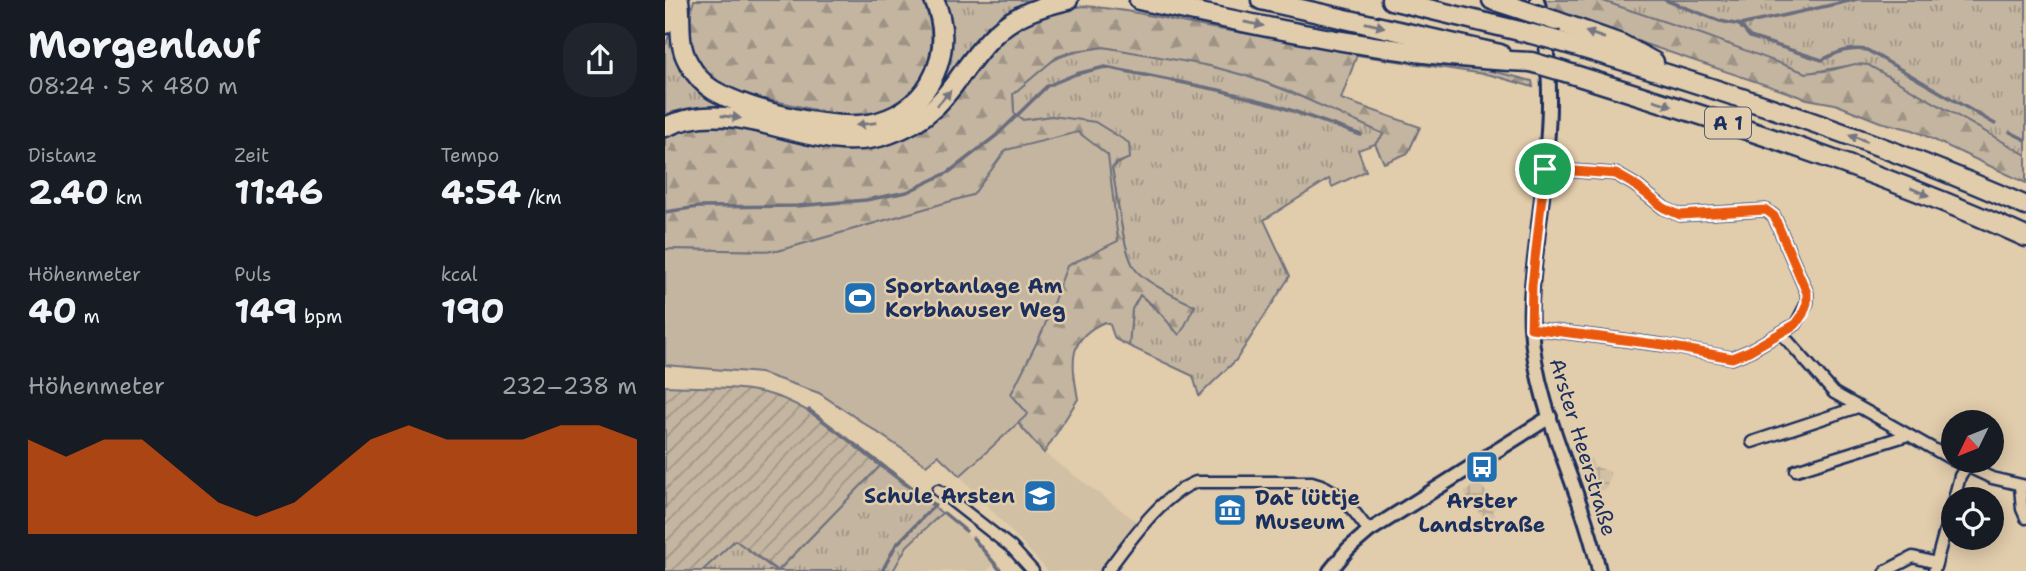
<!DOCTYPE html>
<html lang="de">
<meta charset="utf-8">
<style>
:root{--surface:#171b24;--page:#20242c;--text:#f1f3f6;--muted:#9ea1a6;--accent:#ea580c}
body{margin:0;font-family:"Shantell Sans",sans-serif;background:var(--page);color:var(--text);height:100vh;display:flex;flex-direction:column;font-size:26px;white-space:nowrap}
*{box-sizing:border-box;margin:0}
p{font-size:23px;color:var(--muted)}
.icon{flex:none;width:38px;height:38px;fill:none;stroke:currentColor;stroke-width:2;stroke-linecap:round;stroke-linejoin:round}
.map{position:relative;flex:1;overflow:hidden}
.side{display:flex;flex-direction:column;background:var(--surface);width:665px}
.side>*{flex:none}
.needle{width:46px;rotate:227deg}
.buttons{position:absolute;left:1276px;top:410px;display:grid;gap:14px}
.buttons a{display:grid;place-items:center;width:63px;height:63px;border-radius:50%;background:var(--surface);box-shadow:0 4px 18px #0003;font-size:35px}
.pin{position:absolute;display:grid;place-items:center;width:60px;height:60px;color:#fff;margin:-30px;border:4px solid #fff;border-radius:50%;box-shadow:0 2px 7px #0007}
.round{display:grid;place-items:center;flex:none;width:74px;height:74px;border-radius:28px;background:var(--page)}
.summary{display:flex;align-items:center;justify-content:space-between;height:119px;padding:0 28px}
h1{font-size:38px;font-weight:700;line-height:52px}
.metrics{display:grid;grid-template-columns:repeat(3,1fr);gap:10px;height:119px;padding:7px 28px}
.metrics div{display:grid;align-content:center}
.metrics b{font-size:35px;font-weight:700}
.metrics small{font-size:19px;font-weight:400}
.metrics p{font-size:19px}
.chart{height:196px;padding:14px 28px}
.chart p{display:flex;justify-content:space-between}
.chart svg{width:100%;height:126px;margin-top:7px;fill:var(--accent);opacity:.7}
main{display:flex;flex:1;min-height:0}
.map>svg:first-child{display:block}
.built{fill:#d2c0a5}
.industrial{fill:url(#industrial-grid)}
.grass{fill:url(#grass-tufts);stroke:#70727f;stroke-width:2}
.forest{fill:url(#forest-firs);stroke:#70727f;stroke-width:2}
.garden{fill:url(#garden-furrows);stroke:#70727f;stroke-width:2}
.pitch{fill:#c4b5a0;stroke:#70727f;stroke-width:2}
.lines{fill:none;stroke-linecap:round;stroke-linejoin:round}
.stream{stroke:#6a6d7d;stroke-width:3.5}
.minor-casing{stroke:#1b2f5e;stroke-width:15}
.tertiary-casing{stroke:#1b2f5e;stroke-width:18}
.trunk-casing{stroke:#1b2f5e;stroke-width:23}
.motorway-casing{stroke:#1b2f5e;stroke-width:23}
.minor{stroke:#e1ccab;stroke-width:10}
.tertiary{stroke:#e1ccab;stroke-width:12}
.trunk{stroke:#e1ccab;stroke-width:18}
.motorway{stroke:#e1ccab;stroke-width:18}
.motorway-bridge-casing{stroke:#1b2f5e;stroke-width:23;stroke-linecap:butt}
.motorway-bridge{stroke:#e1ccab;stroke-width:18}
.oneway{fill:#747681}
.route-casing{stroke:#fff;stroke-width:14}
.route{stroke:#ea580c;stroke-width:9}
.labels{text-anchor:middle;stroke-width:5;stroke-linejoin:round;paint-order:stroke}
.shield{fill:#e1ccab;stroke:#565e75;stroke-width:2}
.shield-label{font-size:19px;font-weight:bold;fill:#1b2f5e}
.poi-label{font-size:21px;font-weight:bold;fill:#1b2f5e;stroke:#e1ccab;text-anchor:start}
.street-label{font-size:21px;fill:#1b2f5e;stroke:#e1ccab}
</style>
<main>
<section class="side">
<div class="summary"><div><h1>Morgenlauf</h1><p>08:24 · 5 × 480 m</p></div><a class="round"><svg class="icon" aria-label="share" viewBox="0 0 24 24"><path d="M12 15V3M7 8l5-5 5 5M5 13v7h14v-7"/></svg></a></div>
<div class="metrics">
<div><p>Distanz</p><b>2.40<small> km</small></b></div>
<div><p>Zeit</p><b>11:46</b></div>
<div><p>Tempo</p><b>4:54<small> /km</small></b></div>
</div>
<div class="metrics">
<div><p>Höhenmeter</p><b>40<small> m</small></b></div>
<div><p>Puls</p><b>149<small> bpm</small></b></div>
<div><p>kcal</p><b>190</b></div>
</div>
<div class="chart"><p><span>Höhenmeter</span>232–238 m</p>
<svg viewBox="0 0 160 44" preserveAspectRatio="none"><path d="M0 44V11L10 17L20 11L30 11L40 22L50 33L60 38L70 33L80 22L90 11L100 6L110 11L120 11L130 11L140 6L150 6L160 11V44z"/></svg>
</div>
</section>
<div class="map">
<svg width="1361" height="571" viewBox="0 0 1361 571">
<defs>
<pattern id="industrial-grid" width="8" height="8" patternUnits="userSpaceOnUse" patternTransform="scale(1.75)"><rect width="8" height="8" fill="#d2c0a5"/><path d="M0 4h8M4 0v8" fill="none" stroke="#b4a590"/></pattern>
<pattern id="grass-tufts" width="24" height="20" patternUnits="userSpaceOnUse" patternTransform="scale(1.75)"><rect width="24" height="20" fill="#c4b5a0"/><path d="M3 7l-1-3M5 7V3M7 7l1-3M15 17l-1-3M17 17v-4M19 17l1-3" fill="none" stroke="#9e9486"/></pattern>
<pattern id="forest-firs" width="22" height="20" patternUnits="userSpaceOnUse" patternTransform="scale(1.75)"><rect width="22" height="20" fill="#c4b5a0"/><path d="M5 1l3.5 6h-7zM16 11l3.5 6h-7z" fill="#9e9486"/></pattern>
<pattern id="garden-furrows" width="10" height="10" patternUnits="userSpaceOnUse" patternTransform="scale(1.75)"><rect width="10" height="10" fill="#c4b5a0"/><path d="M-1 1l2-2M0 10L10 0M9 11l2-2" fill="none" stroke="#9e9486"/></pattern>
</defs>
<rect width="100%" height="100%" fill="#e1ccab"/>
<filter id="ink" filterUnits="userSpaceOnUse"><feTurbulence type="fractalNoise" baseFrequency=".0143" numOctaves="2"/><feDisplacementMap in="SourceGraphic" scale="14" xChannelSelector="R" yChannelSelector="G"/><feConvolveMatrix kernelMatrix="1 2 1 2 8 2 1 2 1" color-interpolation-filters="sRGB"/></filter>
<g filter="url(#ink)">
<g class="built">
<path d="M 353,424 L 379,453 L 471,521 L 435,571 L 383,571 L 295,476 Z"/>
<path d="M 277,513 L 300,532 L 329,565 L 322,571 L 228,571 L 242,546 Z"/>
</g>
<g class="industrial">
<path d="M 926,458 L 929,466 L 945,472 L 942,488 L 926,495 L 913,462 Z"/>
<path d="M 813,482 L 832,506 L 827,511 L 830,515 L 821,522 L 799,493 Z"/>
</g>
<g class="grass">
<path d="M 276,0 L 380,0 C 304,22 293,105 220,128 C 145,152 79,87 0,120 L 0,46 L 8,26 C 9,31 8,36 9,42 C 11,57 19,73 30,84 C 49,103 74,106 98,113 C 153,129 214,146 259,100 C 271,87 280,69 282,52 C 284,35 284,16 276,0 Z"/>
<path d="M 934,0 L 1361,0 L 1361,155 L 1203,65 C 1183,63 1162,71 1141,73 Z"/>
<path d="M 439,47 C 474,53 510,57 545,66 C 606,80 663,109 720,134 L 710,144 L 693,150 L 701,171 L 667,187 L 664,179 L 599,220 L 625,276 L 571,360 L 534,396 L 528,376 L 464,346 L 467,309 L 475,295 L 502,319 L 508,330 L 523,316 L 530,306 C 515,299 479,282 470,269 C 457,249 452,193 447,168 L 461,159 L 387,116 L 358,120 L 349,113 L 348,94 C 385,60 389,54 439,47 Z"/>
<path d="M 215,466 L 277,513 L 242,546 L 228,571 L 113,571 Z"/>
<path d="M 70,540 L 111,571 L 37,571 Z"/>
</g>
<g class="forest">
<path d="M 29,0 L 257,0 C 281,46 257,108 202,115 C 178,118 151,110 128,105 C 108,100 84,98 65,90 C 30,77 18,33 29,0 Z"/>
<path d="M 878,0 L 935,0 L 1039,35 L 1141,73 L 1167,70 L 1190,64 L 1203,65 L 1361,155 L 1361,183 L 1248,130 L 1215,122 L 1170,104 L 1142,99 L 880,10 Z"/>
<path d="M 418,6 C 468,9 516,24 566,31 C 666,46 769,55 867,81 L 868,87 L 826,75 L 692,55 L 676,99 L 755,127 L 743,153 L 719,163 L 710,144 L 719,134 L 619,89 L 582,76 L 545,66 L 439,47 L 409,51 L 392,57 L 348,94 L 349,113 L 358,120 L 387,116 L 430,122 L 464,143 L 465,158 L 452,163 L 447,168 C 452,193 457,250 470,269 C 479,282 515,299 530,306 C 523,316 522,325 514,335 L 489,306 L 475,295 L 467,309 L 464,346 L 450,339 L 445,325 L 440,322 C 401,338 407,364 413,399 L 379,453 L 331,398 L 341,150 L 308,195 L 113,251 L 0,249 L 0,137 C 32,117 74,125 109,133 C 130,137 149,147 171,147 C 187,148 227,139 244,134 C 288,120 304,69 335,40 C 358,18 387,12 418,6 Z"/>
</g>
<path class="garden" d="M 0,386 C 35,388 74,385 107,395 C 148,407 182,441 215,466 L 113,571 L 70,540 L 37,571 L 0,571 Z"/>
<path class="pitch" d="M 413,132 L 443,155 L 453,241 L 402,266 L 378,330 L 346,394 L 363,414 L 295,476 L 273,455 L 261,465 L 154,393 L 96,373 L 0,365 L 0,249 L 113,251 L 308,195 L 341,150 Z"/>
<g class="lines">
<g class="stream">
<path d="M 1000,0 L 1055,21 L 1075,25 L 1189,0"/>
<path d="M 1074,24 L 1085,37 L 1157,60 C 1172,52 1185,47 1202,50 L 1330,124"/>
<path d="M 1345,132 L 1361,140"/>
<path d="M 0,212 L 33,207 L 132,206 L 201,200 L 242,192 L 284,172 L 332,135 L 382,86 L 411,74 L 440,67 L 554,90 L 608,104 L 696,135"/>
<path d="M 144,410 L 270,505 L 231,545 L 217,571"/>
<path d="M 279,513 L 301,531"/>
<path d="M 308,538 L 336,571"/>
</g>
<defs>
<g id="minor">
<path d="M 866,328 L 998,345 L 1067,358 L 1084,351 L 1131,324 L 1142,303 L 1142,293 L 1109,216 L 1101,210 L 1015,215 L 999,208 L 970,185 L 951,174 L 880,169"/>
<path d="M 1116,333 L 1169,393 L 1288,460"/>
<path d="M 1087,442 L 1193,407"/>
<path d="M 1288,460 L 1327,478 L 1361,486"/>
<path d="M 1131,470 L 1243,435"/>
<path d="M 1355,486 L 1357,509 L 1361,518"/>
<path d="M 273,490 L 347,548 L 368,571"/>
<path d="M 1289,499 L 1295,476 L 1301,467"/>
<path d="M 442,571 C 466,540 495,496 531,482 L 647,482 C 675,489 687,509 704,531"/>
<path d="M 1221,571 L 1248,557 L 1271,563"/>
<path d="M 1269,571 L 1288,501"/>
</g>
<g id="tertiary">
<path d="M 872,0 C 893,74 882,157 873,232 C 870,263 864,295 866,327 C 871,412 917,489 934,571"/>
<path d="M 665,571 L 683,549 L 704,531 L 885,417"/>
</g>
<path id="trunk" d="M 0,24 L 10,0"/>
<g id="motorway">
<path d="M 14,0 C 17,21 12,43 23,62 C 29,73 38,84 48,90 C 84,111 172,133 213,122 C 266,108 292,49 269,0"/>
<path d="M 474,0 C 604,28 733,57 866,62"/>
<path d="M 596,0 L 835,54"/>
<path d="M 726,0 L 863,33"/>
<path d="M 827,0 L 858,10"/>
<path d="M 891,21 L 956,44 L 989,62"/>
<path d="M 893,41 C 1052,88 1209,139 1361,206"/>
<path d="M 897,71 C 1054,120 1211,169 1361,237"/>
<path d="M 0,127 C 77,91 149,161 224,134 C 285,113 290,71 331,33 C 351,14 377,6 403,0"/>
</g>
</defs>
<use href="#minor" class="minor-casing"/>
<use href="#tertiary" class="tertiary-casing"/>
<use href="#trunk" class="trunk-casing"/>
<use href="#motorway" class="motorway-casing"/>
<use href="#minor" class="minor"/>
<use href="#tertiary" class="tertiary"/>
<use href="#trunk" class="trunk"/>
<use href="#motorway" class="motorway"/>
<defs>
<g id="motorway-bridge">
<path d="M 858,10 L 891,21"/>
<path d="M 863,33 L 893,41"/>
<path d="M 866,62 L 897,71"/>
</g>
</defs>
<use href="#motorway-bridge" class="motorway-bridge-casing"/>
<use href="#motorway-bridge" class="motorway-bridge"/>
</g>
<defs><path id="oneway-solid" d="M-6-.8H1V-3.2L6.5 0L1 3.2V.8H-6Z" transform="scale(1.75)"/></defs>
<g class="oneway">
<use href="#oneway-solid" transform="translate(589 24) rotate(12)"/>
<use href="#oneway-solid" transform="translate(710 25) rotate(13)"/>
<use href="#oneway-solid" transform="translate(930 35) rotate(-161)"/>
<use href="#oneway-solid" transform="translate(279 98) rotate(-49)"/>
<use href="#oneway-solid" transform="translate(998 103) rotate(18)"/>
<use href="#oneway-solid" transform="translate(66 117) rotate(7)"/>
<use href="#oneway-solid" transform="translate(201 124) rotate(173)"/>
<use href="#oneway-solid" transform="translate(1193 138) rotate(-160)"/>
<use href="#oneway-solid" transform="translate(1255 192) rotate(23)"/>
</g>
</g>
<g class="lines" filter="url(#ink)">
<defs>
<path id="route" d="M 880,169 L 951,174 L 970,185 L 999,208 L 1015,215 L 1101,210 L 1109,216 L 1142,293 L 1142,303 L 1138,314 L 1131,324 L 1084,351 L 1067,358 L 998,345 L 866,328 L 867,286 Z"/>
</defs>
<use href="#route" class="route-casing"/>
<use href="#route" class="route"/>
</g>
<defs>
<symbol id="stadium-square" viewBox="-11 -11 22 22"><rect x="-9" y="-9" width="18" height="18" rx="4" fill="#1f6fb2" stroke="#e1ccab"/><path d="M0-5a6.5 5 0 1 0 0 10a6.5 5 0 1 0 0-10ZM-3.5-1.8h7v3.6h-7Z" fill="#fff"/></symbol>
<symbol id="bus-square" viewBox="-11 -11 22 22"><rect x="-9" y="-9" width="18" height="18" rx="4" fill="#1f6fb2" stroke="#e1ccab"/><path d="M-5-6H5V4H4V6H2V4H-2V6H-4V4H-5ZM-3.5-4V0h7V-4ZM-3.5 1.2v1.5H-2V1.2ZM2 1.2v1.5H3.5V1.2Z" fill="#fff"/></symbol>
<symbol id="school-square" viewBox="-11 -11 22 22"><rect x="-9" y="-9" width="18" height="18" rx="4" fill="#1f6fb2" stroke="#e1ccab"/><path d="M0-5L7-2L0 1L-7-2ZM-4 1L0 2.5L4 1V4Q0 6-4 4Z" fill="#fff"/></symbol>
<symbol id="museum-square" viewBox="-11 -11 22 22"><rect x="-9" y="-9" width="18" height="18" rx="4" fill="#1f6fb2" stroke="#e1ccab"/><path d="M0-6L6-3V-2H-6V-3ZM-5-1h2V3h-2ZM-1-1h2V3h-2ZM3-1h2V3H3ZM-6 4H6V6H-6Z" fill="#fff"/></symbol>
</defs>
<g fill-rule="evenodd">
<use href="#stadium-square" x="176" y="279" width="38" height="38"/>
<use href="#bus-square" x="798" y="448" width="38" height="38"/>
<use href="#school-square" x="356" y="477" width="38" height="38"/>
<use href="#museum-square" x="546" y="491" width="38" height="38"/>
</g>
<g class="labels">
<rect class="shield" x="1040" y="107.5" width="46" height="31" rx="5"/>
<g class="shield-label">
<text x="1063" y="130">A 1</text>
</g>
<g class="poi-label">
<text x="220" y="293">Sportanlage Am<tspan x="220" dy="24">Korbhauser Weg</tspan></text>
<text x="350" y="503" text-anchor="end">Schule Arsten</text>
<text x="590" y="505">Dat lüttje<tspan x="590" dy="24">Museum</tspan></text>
<text x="817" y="508" text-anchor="middle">Arster<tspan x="817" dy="24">Landstraße</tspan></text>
</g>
<g class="street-label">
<text transform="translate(918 447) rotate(73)" y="7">Arster Heerstraße</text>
</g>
</g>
</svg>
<div class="buttons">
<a><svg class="needle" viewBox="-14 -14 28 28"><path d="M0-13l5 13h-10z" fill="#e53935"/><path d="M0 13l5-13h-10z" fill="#9ea1a6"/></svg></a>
<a><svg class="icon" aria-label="locate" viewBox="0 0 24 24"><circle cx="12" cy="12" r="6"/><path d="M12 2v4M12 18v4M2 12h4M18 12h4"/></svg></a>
</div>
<div class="pin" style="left:880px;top:169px;background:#1e9e55"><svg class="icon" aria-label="arrive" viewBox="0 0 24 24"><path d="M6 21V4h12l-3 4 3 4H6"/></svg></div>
</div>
</main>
